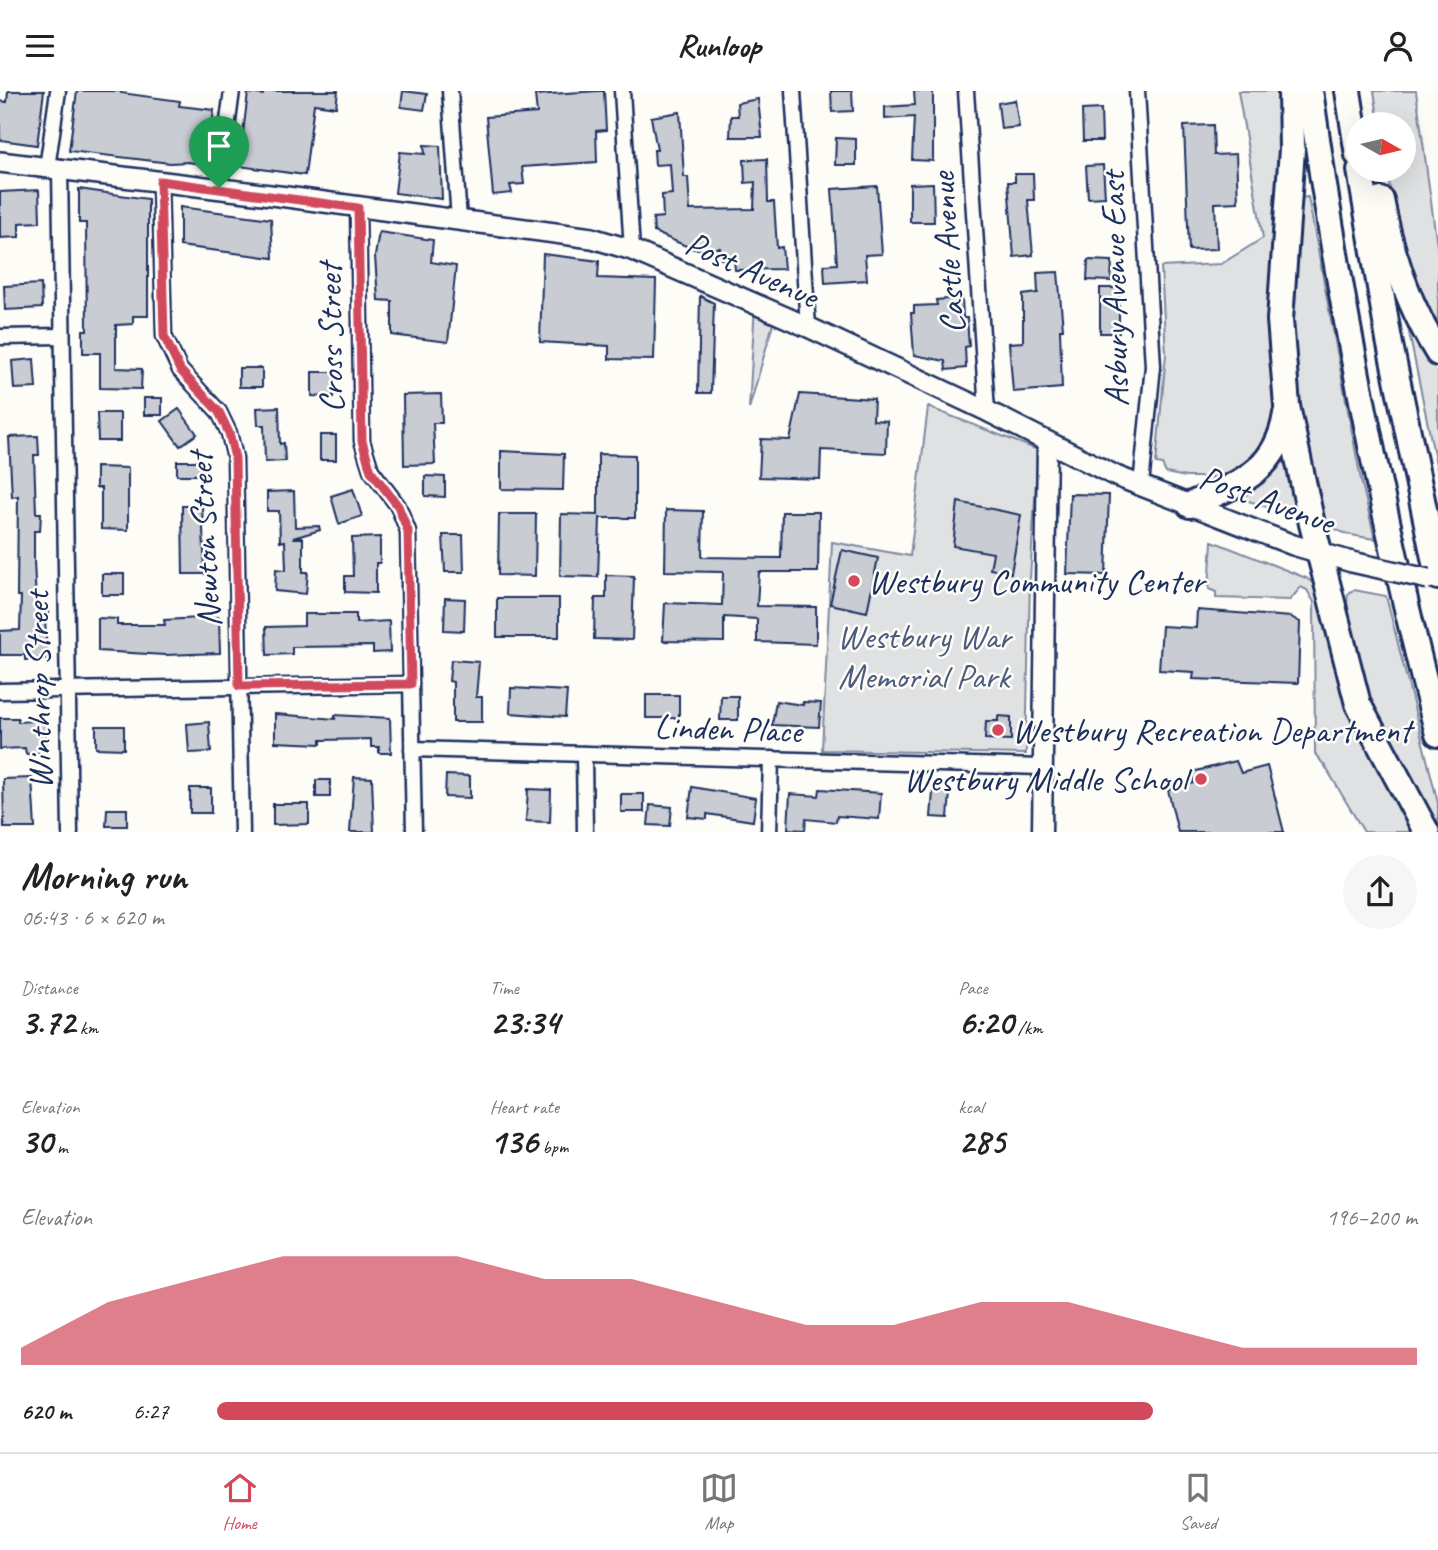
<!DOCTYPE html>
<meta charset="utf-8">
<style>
:root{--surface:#fff;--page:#f6f6f6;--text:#222;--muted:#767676;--line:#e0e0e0;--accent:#d1495b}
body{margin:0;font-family:Caveat,sans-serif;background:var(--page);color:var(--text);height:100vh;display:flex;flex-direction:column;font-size:26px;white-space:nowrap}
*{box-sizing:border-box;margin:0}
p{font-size:23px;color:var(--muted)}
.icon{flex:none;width:38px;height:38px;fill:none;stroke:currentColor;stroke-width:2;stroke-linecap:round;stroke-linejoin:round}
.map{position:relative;height:741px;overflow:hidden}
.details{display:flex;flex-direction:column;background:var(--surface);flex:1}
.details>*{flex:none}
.needle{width:46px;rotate:98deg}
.controls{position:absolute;left:1346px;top:21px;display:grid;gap:14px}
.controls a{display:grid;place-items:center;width:70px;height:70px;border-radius:50%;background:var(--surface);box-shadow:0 7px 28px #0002;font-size:35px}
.pin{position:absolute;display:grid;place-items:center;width:60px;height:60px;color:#fff;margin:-72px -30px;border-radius:50% 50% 50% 0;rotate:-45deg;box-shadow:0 0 7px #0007}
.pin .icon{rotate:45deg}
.round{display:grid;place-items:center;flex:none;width:74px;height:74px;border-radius:37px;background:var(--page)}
.headline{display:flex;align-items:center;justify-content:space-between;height:119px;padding:0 21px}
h1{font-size:38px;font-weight:700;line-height:52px}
.figures{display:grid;grid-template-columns:repeat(3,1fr);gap:10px;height:119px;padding:7px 21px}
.figures div{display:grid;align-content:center}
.figures b{font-size:35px;font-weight:700}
.figures small{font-size:19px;font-weight:400}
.figures p{font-size:19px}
.chart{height:196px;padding:14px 21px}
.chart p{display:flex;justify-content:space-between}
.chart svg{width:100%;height:126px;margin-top:7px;fill:var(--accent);opacity:.7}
ul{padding:0 21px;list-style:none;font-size:23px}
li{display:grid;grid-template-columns:112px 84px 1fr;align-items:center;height:52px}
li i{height:18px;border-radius:9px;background:var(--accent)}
header{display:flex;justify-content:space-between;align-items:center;height:91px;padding:0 21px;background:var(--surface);font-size:32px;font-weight:700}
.tab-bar{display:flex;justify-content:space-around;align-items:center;height:98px;border-top:2px solid var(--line);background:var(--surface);font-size:19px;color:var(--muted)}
.tab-bar a{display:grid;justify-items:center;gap:4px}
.tab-bar .on{color:var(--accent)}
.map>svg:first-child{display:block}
.green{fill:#e0e1e3;stroke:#7e88a0;stroke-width:2}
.building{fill:#c9ccd3;stroke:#1b2f5e;stroke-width:2}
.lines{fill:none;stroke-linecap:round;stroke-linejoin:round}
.minor-casing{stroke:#1b2f5e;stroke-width:19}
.tertiary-casing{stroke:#1b2f5e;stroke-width:23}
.secondary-casing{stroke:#1b2f5e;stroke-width:24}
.motorway-casing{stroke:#1b2f5e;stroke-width:30}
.minor{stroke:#fdfcf7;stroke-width:14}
.tertiary{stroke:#fdfcf7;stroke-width:18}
.secondary{stroke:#fdfcf7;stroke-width:19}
.motorway{stroke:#fdfcf7;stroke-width:24}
.secondary-bridge-casing{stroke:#1b2f5e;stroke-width:24;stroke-linecap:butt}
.secondary-bridge{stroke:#fdfcf7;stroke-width:19}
.route-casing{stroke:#fff;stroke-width:14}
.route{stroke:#d1495b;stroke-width:9}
.poi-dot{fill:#d1495b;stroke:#fdfcf7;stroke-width:2.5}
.labels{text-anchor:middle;stroke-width:5;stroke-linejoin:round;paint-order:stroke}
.street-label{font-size:35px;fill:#1b2f5e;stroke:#fdfcf7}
.poi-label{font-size:35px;fill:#1b2f5e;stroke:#fdfcf7;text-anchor:start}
.park-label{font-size:35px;fill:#4c5c7f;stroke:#fdfcf7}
</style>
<header><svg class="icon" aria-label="menu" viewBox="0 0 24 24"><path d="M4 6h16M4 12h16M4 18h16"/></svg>Runloop<svg class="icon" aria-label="person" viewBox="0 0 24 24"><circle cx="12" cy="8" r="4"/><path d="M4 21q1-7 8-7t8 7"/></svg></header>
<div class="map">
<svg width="1438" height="742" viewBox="0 0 1438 742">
<rect width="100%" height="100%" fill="#fdfcf7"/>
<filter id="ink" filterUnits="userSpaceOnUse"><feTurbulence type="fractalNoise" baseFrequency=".0143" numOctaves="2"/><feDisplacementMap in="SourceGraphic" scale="14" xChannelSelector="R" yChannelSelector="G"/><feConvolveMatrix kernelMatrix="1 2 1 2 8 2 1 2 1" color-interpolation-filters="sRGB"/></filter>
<g filter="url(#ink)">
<g class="green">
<path d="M 1238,0 L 1284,0 L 1283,89 L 1270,269 L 1280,306 L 1269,360 L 1226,386 L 1186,386 L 1166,382 L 1162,374 L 1156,373 L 1166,263 L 1161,176 L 1221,173 L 1263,147 Z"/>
<path d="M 1374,0 L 1416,0 L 1438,162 L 1438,241 C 1408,193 1395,133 1387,79 L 1404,79 L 1404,33 L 1379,33 Z"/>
<path d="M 1308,106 L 1361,389 L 1375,448 C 1356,445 1337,444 1325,429 L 1300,335 L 1288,234 L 1298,107 Z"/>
<path d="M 755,213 L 776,222 L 749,318 Z"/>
<path d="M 1406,227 L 1413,227 L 1438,275 L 1438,383 Z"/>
<path d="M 928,316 L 1038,359 L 1030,488 L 1026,663 L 822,659 L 832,451 L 910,465 Z"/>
<path d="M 1287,361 L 1299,427 L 1237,406 Z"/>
<path d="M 1212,450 L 1306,487 L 1317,495 L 1418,741 L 1364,741 L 1325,675 L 1315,663 L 1314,511 L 1307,499 L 1301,496 L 1290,509 L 1216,507 L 1216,501 L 1209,498 Z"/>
<path d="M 1354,499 L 1386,505 L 1438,712 L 1438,741 C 1417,704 1393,666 1374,628 C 1366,611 1341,515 1349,501 Z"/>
</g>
<g class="building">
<path d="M 8,0 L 44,0 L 37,54 L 0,49 L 0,10 L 7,11 Z"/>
<path d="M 77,0 L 121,0 L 121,2 L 180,10 L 179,15 L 214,19 L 207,74 L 188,71 L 170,72 L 69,60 Z"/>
<path d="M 264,0 L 338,0 L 336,16 L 314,13 L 305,84 L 239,75 L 248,2 L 263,4 Z"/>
<path d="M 403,0 L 427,3 L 424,19 L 401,16 Z"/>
<path d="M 598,0 L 604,0 L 606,39 L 596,40 L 597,71 L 522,76 L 524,93 L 510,94 L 512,102 L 493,104 L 486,26 L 537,22 L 535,4 Z"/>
<path d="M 831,0 L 852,0 L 853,20 L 832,21 Z"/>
<path d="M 914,0 L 933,0 L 933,70 L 912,69 L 914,26 L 885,28 L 885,16 L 915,14 Z"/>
<path d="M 758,8 L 762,46 L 730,46 L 731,25 L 738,25 L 737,12 Z"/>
<path d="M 1015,9 L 1019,36 L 1001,38 L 998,12 Z"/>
<path d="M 1101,18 L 1102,50 L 1083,50 L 1082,19 Z"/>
<path d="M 680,21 L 684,86 L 688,86 L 690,119 L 754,118 L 755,91 L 745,92 L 744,69 L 767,68 L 768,111 L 774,111 L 777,157 L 782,156 L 784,178 L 735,179 L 734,168 L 721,168 L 720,157 L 693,158 L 654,141 L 653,127 L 663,126 L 662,104 L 672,103 L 670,73 L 655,74 L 654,59 L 657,59 L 651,26 Z"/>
<path d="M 1213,34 L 1214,64 L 1236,63 L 1238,111 L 1215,112 L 1217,158 L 1189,159 L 1184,35 Z"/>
<path d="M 836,47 L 856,48 L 856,74 L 835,74 Z"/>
<path d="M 424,54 L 440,55 L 442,108 L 395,102 L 400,61 L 425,63 Z"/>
<path d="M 1103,74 L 1105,106 L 1088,107 L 1086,75 Z"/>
<path d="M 1015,83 L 1033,83 L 1034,109 L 1028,109 L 1033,164 L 1014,166 L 1008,91 L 1015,91 Z"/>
<path d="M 933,92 L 934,131 L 910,131 L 910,93 Z"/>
<path d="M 877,95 L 882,163 L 865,164 L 867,189 L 825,192 L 824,174 L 837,173 L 832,98 Z"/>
<path d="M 79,98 L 148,108 L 148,225 L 133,225 L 133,233 L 116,234 L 116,277 L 142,278 L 141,298 L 100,297 L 100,262 L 83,262 L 83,239 L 87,239 L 86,132 L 79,132 Z"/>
<path d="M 39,99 L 40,131 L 19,132 L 19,146 L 0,147 L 0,101 Z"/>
<path d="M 180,116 L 271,128 L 273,167 L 180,155 Z"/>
<path d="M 379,141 L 433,149 L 431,171 L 456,175 L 448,251 L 392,244 L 392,210 L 378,209 L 375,165 Z"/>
<path d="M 543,163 L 599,170 L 598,187 L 656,189 L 654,269 L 609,268 L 609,255 L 540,251 Z"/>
<path d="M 1088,169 L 1112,170 L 1111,190 L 1087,189 Z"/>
<path d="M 1058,181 L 1063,238 L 1060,238 L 1062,297 L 1013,301 L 1009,252 L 1023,251 L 1023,204 L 1038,202 L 1037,182 Z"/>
<path d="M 41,193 L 42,217 L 5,219 L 4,195 Z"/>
<rect x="1100" y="197" width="19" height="45"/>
<path d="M 700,205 L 714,212 L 711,302 L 698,302 Z"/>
<path d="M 962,207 L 963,227 L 967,227 L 969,255 L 965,256 L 966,277 L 946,279 L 945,270 L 914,264 L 911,222 L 914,222 L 914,215 L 937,214 L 936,209 Z"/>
<path d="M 34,268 L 36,297 L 14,298 L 12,270 Z"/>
<rect x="239" y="277" width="23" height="19"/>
<path d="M 312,281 L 337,281 L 333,306 L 312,305 Z"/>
<path d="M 441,303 L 442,332 L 433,332 L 435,373 L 404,374 L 403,304 Z"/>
<path d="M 800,303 L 874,308 L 873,329 L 887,330 L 886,362 L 821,359 L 820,388 L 759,386 L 761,348 L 790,349 Z"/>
<rect x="144" y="307" width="18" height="17"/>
<path d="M 279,316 L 280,353 L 284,352 L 285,370 L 265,371 L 264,334 L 258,334 L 257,317 Z"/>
<path d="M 179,318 L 197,343 L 180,355 L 162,330 Z"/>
<path d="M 97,322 L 120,322 L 120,350 L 98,350 Z"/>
<rect x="320" y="344" width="16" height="25"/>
<path d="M 38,345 L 39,364 L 34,364 L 36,422 L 41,422 L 40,440 L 34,440 L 34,469 L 36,513 L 48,513 L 48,526 L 45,526 L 47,568 L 25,569 L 25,564 L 0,564 L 0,540 L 20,539 L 21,505 L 17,505 L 18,405 L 12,406 L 9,346 Z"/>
<path d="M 501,360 L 564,363 L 563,399 L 501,398 Z"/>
<path d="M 598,363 L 635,364 L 635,427 L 600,427 L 598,486 L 560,485 L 561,423 L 598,424 Z"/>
<rect x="177" y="370" width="23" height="14"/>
<path d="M 96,376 L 128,377 L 128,439 L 101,438 L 101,397 L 96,397 Z"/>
<path d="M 425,385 L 445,386 L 445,406 L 425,405 Z"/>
<path d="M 353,398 L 362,425 L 339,433 L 331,405 Z"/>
<path d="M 294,400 L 295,436 L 319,435 L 320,439 L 293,447 L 303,447 L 303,481 L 308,481 L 306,503 L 275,500 L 276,478 L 286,479 L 285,450 L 280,451 L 279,420 L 267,420 L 267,401 Z"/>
<path d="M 1070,403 L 1109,404 L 1106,484 L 1067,483 Z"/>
<path d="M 958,411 L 1021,424 L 1011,482 L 990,478 L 993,462 L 953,455 Z"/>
<path d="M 182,415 L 202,415 L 205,483 L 183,483 Z"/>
<path d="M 666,419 L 703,420 L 702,466 L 781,467 L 782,421 L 819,421 L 818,481 L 759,481 L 757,515 L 816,516 L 816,553 L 757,551 L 757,528 L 724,526 L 724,551 L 663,550 L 665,512 L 722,514 L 723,481 L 665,480 Z"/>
<path d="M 499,423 L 536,423 L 535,485 L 498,484 Z"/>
<path d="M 443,444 L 463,444 L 464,481 L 445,481 Z"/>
<path d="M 380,446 L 380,472 L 376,472 L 376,502 L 345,501 L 345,485 L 353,485 L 352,447 Z"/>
<path d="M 842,459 L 878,467 L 867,521 L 830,513 Z"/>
<rect x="102" y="483" width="22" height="21"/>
<path d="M 606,484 L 634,485 L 632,549 L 594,548 L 595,507 L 606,507 Z"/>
<path d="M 445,507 L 465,508 L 464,540 L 444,539 Z"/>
<rect x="497" y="507" width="62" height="39"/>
<path d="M 1197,519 L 1291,526 L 1300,531 L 1298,592 L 1193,588 L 1194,581 L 1159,579 L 1162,535 L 1196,537 Z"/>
<path d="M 304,523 L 356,523 L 356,532 L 389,530 L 390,561 L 373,562 L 373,555 L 292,556 L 292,563 L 267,564 L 266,536 L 304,535 Z"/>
<path d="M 219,526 L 220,562 L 165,564 L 98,560 L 98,527 L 117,528 L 117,534 L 165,534 L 164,529 Z"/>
<path d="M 451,569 L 479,571 L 476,606 L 482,606 L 482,631 L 453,631 L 453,591 L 449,590 Z"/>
<path d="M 511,597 L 567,600 L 565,626 L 510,622 Z"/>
<rect x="646" y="604" width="33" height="23"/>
<path d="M 721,605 L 738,605 L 738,629 L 720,629 Z"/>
<path d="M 776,610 L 803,614 L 803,611 L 821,612 L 819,636 L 772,634 Z"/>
<path d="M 275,623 L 335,628 L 335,624 L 390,627 L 391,662 L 379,662 L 379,656 L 371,656 L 371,648 L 321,649 L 321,653 L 275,651 Z"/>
<path d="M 998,625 L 1011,626 L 1011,649 L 985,648 L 986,630 L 998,630 Z"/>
<path d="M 0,627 L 18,627 L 18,631 L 45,629 L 47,662 L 26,663 L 25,657 L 0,658 Z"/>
<path d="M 209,631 L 211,661 L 189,662 L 187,633 Z"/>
<path d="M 96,635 L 124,635 L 124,658 L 96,657 Z"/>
<path d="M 1236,670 L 1241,682 L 1267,675 L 1284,741 L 1178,741 L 1168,699 L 1194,692 L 1192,681 Z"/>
<path d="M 446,684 L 470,685 L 470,707 L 445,706 Z"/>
<path d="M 354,686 L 372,687 L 374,741 L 350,741 Z"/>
<path d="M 32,687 L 35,737 L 4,737 L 3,688 Z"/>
<rect x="316" y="689" width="14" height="17"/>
<path d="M 692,696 L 756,707 L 753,730 L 707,723 L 707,728 L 688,726 Z"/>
<rect x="190" y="697" width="21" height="25"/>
<path d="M 528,698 L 551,699 L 550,731 L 526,730 Z"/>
<path d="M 820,698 L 881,702 L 879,728 L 837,725 L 836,731 L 806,728 L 805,739 L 788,738 L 790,703 L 819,705 Z"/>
<path d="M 933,701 L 950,702 L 948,727 L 931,726 Z"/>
<rect x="621" y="703" width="23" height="18"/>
<path d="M 273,713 L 309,713 L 309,733 L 273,734 Z"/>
<path d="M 650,714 L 672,716 L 670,735 L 648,734 Z"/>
<path d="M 107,718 L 127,718 L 127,735 L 106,735 Z"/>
</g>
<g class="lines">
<defs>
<g id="minor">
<path d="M 450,0 L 459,129"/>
<path d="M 622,0 L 632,159"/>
<path d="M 793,0 L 808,236"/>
<path d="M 966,0 L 987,320"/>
<path d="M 1137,0 L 1153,275 L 1141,394"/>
<path d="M 47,77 L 58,0"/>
<path d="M 60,78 L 70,742"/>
<path d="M 160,91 L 164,245 L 180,279 L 219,321 L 229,342 L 235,367 L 242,742"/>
<path d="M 219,97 L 232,0"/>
<path d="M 358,117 L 362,350 L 371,379 L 398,415 L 408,440 L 414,742"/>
<path d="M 0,246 L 62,245"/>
<path d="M 0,600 L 411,593"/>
<path d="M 412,658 L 1041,676"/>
<path d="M 584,663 L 585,742"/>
<path d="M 769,742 L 771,668"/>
</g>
<path id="tertiary" d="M 1042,742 L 1047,350"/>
<path id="secondary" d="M 0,71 L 287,106 L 592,147 L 632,159 L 808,236 L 987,320 L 1116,385 L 1293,454 L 1352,471"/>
<g id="motorway">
<path d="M 1291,0 L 1292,58 L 1280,229 L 1287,315 L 1312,433 L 1358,613 L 1427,742"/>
<path d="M 1310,0 C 1340,217 1383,431 1438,643"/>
<path d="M 1348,0 L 1358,64"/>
<path d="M 1360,79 L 1389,249 L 1438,486"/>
<path d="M 1381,109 C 1391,163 1409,215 1438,262"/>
<path d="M 1190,414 C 1238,393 1277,381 1286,323"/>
</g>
</defs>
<use href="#minor" class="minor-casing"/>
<use href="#tertiary" class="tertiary-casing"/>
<use href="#secondary" class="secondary-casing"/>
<use href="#motorway" class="motorway-casing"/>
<use href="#minor" class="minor"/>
<use href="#tertiary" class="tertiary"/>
<use href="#secondary" class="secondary"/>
<use href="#motorway" class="motorway"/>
<defs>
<path id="secondary-bridge" d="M 1352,471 L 1428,488"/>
</defs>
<use href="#secondary-bridge" class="secondary-bridge-casing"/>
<use href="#secondary-bridge" class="secondary-bridge"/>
</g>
</g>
<g class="lines" filter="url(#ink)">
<defs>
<path id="route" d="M 160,90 L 358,117 L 362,350 L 371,380 L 398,415 L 408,440 L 411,593 L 239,595 L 235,367 L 229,342 L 219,321 L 180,279 L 164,245 Z"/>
</defs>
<use href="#route" class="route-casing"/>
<use href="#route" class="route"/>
</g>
<g class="poi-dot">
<circle cx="854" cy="490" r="7"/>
<circle cx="998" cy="639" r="7"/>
<circle cx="1201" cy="688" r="7"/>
</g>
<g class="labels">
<g class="street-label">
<text transform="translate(947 162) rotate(-94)" y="12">Castle Avenue</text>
<text transform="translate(752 178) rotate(24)" y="12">Post Avenue</text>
<text transform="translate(1114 198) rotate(-91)" y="12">Asbury Avenue East</text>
<text transform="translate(330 247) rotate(-91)" y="12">Cross Street</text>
<text transform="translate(1267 408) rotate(20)" y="12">Post Avenue</text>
<text transform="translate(204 449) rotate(-93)" y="12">Newton Street</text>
<text transform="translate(38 599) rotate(-91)" y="12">Winthrop Street</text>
<text transform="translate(728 637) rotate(2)" y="12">Linden Place</text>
</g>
<g class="poi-label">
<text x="868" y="502">Westbury Community Center</text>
<text x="1012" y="651">Westbury Recreation Department</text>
<text x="1187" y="700" text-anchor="end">Westbury Middle School</text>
</g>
<g class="park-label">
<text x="924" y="557">Westbury War<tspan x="924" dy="40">Memorial Park</tspan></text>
</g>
</g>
</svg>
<div class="controls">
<a><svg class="needle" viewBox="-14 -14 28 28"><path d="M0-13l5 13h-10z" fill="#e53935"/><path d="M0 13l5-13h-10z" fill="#767676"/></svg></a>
</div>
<div class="pin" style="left:219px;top:97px;background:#1e9e55"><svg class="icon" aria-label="arrive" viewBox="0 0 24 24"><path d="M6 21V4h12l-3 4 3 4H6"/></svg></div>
</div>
<section class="details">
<div class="headline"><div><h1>Morning run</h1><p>06:43 · 6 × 620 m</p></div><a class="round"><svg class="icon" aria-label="share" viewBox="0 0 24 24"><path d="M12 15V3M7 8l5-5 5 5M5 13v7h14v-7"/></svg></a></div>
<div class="figures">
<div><p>Distance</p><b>3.72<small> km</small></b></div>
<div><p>Time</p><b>23:34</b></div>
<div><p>Pace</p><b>6:20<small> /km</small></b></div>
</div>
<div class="figures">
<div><p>Elevation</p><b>30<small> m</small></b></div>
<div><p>Heart rate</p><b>136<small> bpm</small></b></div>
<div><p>kcal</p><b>285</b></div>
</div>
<div class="chart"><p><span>Elevation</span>196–200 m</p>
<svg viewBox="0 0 160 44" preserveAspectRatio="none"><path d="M0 44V38L10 22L20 14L30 6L40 6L50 6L60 14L70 14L80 22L90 30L100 30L110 22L120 22L130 30L140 38L150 38L160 38V44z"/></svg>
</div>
<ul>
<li><b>620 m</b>6:27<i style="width:78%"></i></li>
</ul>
</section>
<nav class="tab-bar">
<a class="on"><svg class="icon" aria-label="home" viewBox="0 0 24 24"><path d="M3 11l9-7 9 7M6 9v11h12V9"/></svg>Home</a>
<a><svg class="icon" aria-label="map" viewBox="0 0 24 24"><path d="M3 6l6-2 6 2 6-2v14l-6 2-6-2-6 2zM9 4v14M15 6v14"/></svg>Map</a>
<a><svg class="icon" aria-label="saved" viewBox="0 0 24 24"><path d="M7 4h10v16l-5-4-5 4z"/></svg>Saved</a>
</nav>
